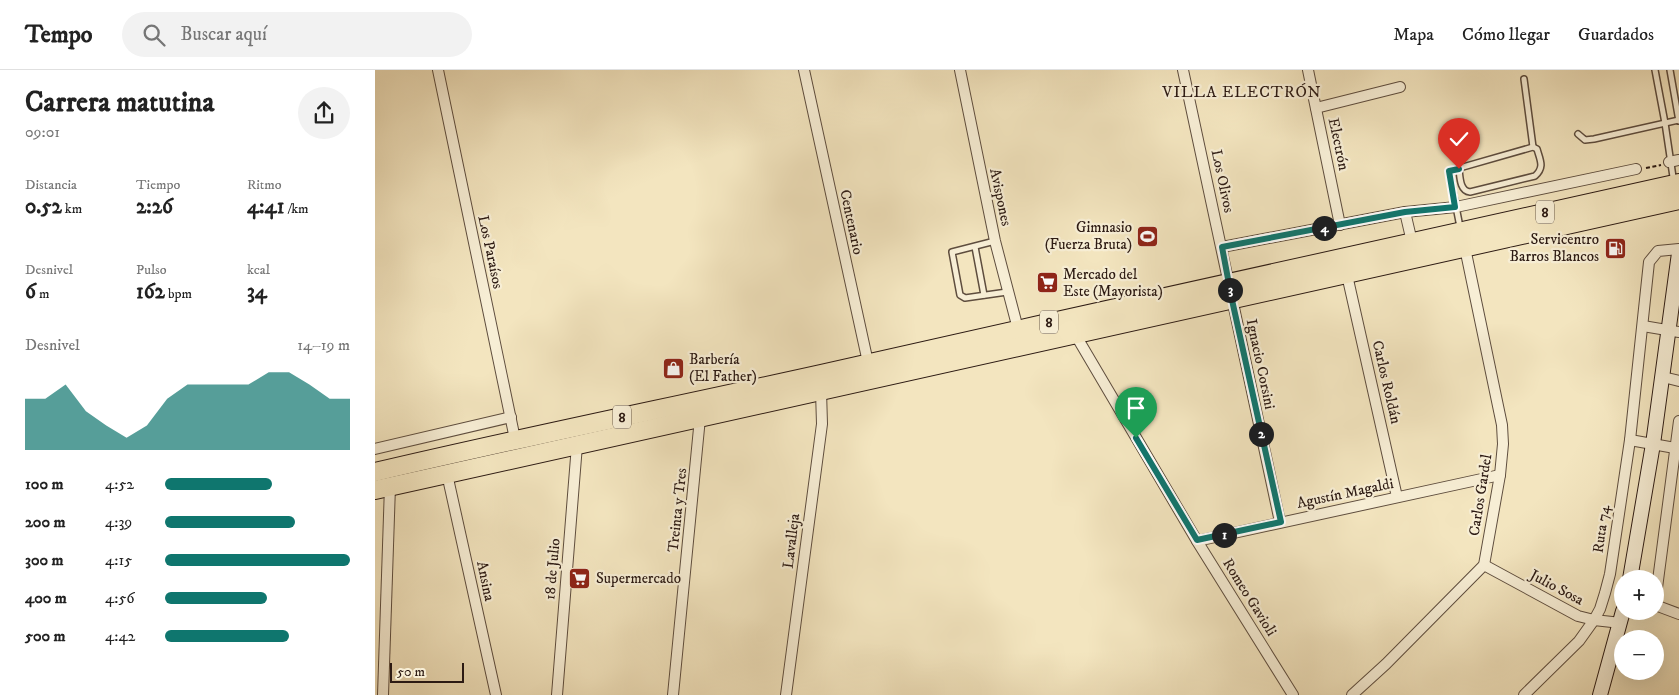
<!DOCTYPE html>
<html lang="es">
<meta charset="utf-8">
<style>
:root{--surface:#fff;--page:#f2f2f2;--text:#222;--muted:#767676;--line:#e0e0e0;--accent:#0f766e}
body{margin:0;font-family:"IM FELL DW Pica",serif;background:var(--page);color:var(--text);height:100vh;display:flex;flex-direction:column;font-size:19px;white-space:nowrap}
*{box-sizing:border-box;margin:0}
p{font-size:16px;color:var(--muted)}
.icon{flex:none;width:28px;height:28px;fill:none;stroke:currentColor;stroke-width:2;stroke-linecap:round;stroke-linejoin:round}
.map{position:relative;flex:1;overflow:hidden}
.side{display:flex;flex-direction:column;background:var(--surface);width:375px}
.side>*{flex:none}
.controls{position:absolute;left:1239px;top:500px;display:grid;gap:10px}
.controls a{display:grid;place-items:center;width:50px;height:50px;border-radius:50%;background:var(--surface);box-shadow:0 5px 20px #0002;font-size:25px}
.scale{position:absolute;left:15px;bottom:12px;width:74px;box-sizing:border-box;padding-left:5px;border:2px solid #2c1a13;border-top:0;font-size:14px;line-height:18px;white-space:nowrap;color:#2c1a13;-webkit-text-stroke:4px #f7eed5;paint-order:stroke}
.pin{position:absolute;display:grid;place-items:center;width:42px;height:42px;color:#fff;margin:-51px -21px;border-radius:50% 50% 50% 0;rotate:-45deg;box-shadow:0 0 5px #0007}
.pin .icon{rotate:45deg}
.km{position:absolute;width:25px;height:25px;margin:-12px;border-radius:50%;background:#222;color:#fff;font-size:14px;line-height:25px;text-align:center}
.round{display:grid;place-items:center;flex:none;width:52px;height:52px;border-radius:26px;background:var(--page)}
.summary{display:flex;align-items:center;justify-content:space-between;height:85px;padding:0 25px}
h1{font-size:28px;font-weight:700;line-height:38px}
.metrics{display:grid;grid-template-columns:repeat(3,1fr);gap:8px;height:85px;padding:5px 25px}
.metrics div{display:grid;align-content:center}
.metrics b{font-size:21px;font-weight:700}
.metrics small{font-size:14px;font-weight:400}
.metrics p{font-size:14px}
.chart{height:140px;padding:10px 25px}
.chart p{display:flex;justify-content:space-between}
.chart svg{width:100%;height:90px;margin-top:5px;fill:var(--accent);opacity:.7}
ul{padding:0 25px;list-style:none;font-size:16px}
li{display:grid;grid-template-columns:80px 60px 1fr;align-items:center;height:38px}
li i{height:12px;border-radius:6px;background:var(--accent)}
header{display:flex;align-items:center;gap:30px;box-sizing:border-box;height:70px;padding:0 25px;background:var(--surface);border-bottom:1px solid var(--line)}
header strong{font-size:24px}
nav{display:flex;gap:28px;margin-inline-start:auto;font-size:18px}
.search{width:350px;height:45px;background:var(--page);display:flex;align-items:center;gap:12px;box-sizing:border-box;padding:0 18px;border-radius:28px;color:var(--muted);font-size:19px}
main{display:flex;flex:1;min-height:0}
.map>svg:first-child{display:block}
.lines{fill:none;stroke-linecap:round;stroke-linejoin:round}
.lane-casing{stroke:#5e4d3e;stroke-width:8}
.street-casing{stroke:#5e4d3e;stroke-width:12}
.secondary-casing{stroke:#2c1a13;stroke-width:16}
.highway-casing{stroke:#2c1a13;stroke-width:20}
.path{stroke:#2c1a13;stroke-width:2;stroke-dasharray:4 2.5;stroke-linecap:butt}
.lane{stroke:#f7eed5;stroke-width:5}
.street{stroke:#f7eed5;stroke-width:10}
.secondary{stroke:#f7eed5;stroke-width:14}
.highway{stroke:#f3e5bf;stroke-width:18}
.route-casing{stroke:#fff;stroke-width:10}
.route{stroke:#0f766e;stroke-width:6}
.labels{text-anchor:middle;stroke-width:4.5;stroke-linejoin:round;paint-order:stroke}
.shield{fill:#f7eed5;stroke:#695a4d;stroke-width:1}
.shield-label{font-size:14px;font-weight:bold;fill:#2c1a13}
.street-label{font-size:15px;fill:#2c1a13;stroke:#f7eed5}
.poi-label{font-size:15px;fill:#2c1a13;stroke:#f7eed5;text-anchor:start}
.neighbourhood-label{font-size:16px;letter-spacing:1px;fill:#2c1a13;stroke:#f7eed5}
</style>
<header>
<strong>Tempo</strong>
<div class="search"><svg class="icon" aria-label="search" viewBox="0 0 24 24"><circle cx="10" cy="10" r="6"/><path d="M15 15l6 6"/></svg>Buscar aquí</div>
<nav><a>Mapa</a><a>Cómo llegar</a><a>Guardados</a></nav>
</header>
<main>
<section class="side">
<div class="summary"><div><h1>Carrera matutina</h1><p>09:01</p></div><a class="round"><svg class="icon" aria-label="share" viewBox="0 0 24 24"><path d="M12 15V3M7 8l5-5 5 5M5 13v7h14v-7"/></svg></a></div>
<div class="metrics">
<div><p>Distancia</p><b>0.52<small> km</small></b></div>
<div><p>Tiempo</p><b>2:26</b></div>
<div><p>Ritmo</p><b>4:41<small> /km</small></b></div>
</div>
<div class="metrics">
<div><p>Desnivel</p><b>6<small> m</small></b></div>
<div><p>Pulso</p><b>162<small> bpm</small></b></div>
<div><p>kcal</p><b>34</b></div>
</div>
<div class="chart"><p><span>Desnivel</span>14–19 m</p>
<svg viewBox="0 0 160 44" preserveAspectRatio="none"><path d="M0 44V19L10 19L20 12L30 25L40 32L50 38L60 32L70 19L80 12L90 12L100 12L110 12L120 6L130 6L140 12L150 19L160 19V44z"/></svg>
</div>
<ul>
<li><b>100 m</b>4:52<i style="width:58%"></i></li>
<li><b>200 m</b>4:39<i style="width:70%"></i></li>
<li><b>300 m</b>4:15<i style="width:100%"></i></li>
<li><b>400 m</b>4:56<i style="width:55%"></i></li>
<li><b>500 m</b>4:42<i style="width:67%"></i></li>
</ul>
</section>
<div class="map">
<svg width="1304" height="625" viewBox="0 0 1304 625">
<rect width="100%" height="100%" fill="#f3e5bf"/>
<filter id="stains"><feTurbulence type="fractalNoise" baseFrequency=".004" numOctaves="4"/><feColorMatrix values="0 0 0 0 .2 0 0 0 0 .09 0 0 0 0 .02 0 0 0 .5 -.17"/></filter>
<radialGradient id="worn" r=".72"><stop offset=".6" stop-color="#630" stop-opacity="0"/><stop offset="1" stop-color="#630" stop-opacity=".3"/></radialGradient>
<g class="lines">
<defs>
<g id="lane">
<path d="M 1280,0 L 1290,53 L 1298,107 L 1301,110"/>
<path d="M 1295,0 L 1304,51"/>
<path d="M 1149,9 L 1158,77"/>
<path d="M 1203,64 L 1210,70 L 1219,69 L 1304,50"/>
<path d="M 1084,99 C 1085,108 1085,121 1095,122 L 1160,106 C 1170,97 1165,90 1162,79 L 1158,77 L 1074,101 L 1085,157"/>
<path d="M 620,171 L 577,182 L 585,225 L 590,228 L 632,222"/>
<path d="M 600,177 L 609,225"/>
</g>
<g id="street">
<path d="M 63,0 L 140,369"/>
<path d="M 429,0 L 494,297"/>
<path d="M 585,0 L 620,171 L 643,259"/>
<path d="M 808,0 L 905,452"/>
<path d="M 933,0 L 965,155"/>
<path d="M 941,38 L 1025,17"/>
<path d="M 1294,92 L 1304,90"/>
<path d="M 1030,142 L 1037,172"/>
<path d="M 847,177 L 1030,142 L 1081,137 L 1261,99"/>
<path d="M 972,205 L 1022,427"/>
<path d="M 1268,256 L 1304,262"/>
<path d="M 700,264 L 822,471 L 918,625"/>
<path d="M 1288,307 L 1304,311"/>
<path d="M 1255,370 L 1300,378"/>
<path d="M 0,379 L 136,347"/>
<path d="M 72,404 L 121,625"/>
<path d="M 822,471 L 1125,405"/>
<path d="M 1109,495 L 1203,546 L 1219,550 L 1246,553"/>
<path d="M 1280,533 L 1304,351"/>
<path d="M 1280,535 L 1304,544"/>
<path d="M 8,625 L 15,416"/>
<path d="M 182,625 L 202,375"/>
<path d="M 298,625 L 325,348"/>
<path d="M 411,625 L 447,354 L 446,321"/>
<path d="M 977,625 L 1011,594 L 1109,495 L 1125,405 L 1128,374 L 1127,355 L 1090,178"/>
<path d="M 1149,625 L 1204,571 L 1219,550 L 1225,539 L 1230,523 L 1235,504 L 1255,370 L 1274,192 L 1283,181 L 1304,179"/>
</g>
<g id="secondary">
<path d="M 1255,509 L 1278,374 L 1304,183"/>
<path d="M 1225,625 L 1248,541"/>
</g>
<g id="highway">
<path d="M 0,402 C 148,367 297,337 446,304 C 732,240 1018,175 1304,113"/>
<path d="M 0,420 L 1304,130"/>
</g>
</defs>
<use href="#lane" class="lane-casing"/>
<use href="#street" class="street-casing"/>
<use href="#secondary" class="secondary-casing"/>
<use href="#highway" class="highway-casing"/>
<path class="path" d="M 1271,98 L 1286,95"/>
<use href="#lane" class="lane"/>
<use href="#street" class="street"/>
<use href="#secondary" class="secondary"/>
<use href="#highway" class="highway"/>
</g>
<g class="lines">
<defs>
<path id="route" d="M 761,368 L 822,470 L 906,452 L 857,230 L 847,177 L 1030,142 L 1080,137 L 1074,101 L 1084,99"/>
</defs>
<use href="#route" class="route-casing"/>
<use href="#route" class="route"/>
</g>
<defs>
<symbol id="stadium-square" viewBox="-11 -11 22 22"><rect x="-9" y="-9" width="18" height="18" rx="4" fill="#8f2418" stroke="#f7eed5"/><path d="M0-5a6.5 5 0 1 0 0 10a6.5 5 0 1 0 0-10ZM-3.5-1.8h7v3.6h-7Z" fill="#fff"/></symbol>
<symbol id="fuel-square" viewBox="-11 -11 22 22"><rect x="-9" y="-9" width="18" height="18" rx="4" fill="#8f2418" stroke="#f7eed5"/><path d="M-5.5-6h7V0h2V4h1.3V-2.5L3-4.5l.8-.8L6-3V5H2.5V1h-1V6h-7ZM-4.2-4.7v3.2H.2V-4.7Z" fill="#fff"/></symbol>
<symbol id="supermarket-square" viewBox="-11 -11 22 22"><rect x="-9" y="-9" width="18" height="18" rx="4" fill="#8f2418" stroke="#f7eed5"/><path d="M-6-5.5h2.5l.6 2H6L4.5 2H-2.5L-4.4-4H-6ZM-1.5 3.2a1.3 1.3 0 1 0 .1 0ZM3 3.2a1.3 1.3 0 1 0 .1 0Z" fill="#fff"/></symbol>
<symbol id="shop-square" viewBox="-11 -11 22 22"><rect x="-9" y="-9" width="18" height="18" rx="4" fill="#8f2418" stroke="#f7eed5"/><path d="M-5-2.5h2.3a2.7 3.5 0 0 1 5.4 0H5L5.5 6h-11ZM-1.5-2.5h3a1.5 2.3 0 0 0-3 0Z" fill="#fff"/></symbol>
</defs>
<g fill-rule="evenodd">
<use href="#stadium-square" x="760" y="154" width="25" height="25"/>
<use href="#fuel-square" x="1228" y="166" width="25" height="25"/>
<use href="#supermarket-square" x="660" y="200" width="25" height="25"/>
<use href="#shop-square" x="286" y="286" width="25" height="25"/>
<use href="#supermarket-square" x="192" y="496" width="25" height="25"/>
</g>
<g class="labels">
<g class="shield">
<rect x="1161" y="130.5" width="18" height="23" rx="4"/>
<rect x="665" y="240.5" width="18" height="23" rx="4"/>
<rect x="238" y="335.5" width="18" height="23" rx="4"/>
</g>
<g class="shield-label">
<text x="1170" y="147">8</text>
<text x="674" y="257">8</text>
<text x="247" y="352">8</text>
</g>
<g class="street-label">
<text transform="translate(964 74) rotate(78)" y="5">Electrón</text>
<text transform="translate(848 111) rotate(78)" y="5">Los Olivos</text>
<text transform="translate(626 127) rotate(78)" y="5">Avispones</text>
<text transform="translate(477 152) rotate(78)" y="5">Centenario</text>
<text transform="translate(116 182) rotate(78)" y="5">Los Paraísos</text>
<text transform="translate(886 294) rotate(78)" y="5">Ignacio Corsini</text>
<text transform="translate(1012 312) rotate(77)" y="5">Carlos Roldán</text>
<text transform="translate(970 423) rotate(-12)" y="5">Agustín Magaldi</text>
<text transform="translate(1105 425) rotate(-81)" y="5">Carlos Gardel</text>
<text transform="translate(302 440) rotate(-84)" y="5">Treinta y Tres</text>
<text transform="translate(1226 459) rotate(-82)" y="5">Ruta 74</text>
<text transform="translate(416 471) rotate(-83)" y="5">Lavalleja</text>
<text transform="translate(177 499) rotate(-85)" y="5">18 de Julio</text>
<text transform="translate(111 511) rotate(78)" y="5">Ansina</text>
<text transform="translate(1182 517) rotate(28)" y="5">Julio Sosa</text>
<text transform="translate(875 527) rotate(58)" y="5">Romeo Gavioli</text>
</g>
<g class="poi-label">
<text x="757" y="162" text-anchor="end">Gimnasio<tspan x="757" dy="17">(Fuerza Bruta)</tspan></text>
<text x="1224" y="174" text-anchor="end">Servicentro<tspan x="1224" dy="17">Barros Blancos</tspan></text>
<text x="688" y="209">Mercado del<tspan x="688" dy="17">Este (Mayorista)</tspan></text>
<text x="314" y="294">Barbería<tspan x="314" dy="17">(El Father)</tspan></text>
<text x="221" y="513">Supermercado</text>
</g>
<g class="neighbourhood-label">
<text x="867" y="27">VILLA ELECTRÓN</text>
</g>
</g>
<rect width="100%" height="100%" filter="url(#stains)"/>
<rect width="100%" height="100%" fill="url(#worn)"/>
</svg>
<div class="controls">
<a>+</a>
<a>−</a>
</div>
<div class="scale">50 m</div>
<div class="pin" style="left:761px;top:368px;background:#1e9e55"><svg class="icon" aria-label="arrive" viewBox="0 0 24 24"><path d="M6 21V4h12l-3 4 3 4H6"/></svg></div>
<div class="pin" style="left:1084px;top:99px;background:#d93025"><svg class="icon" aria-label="check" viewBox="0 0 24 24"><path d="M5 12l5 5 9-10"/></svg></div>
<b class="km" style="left:849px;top:465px">1</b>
<b class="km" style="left:886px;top:364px">2</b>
<b class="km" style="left:855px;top:220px">3</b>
<b class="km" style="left:949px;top:158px">4</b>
</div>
</main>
